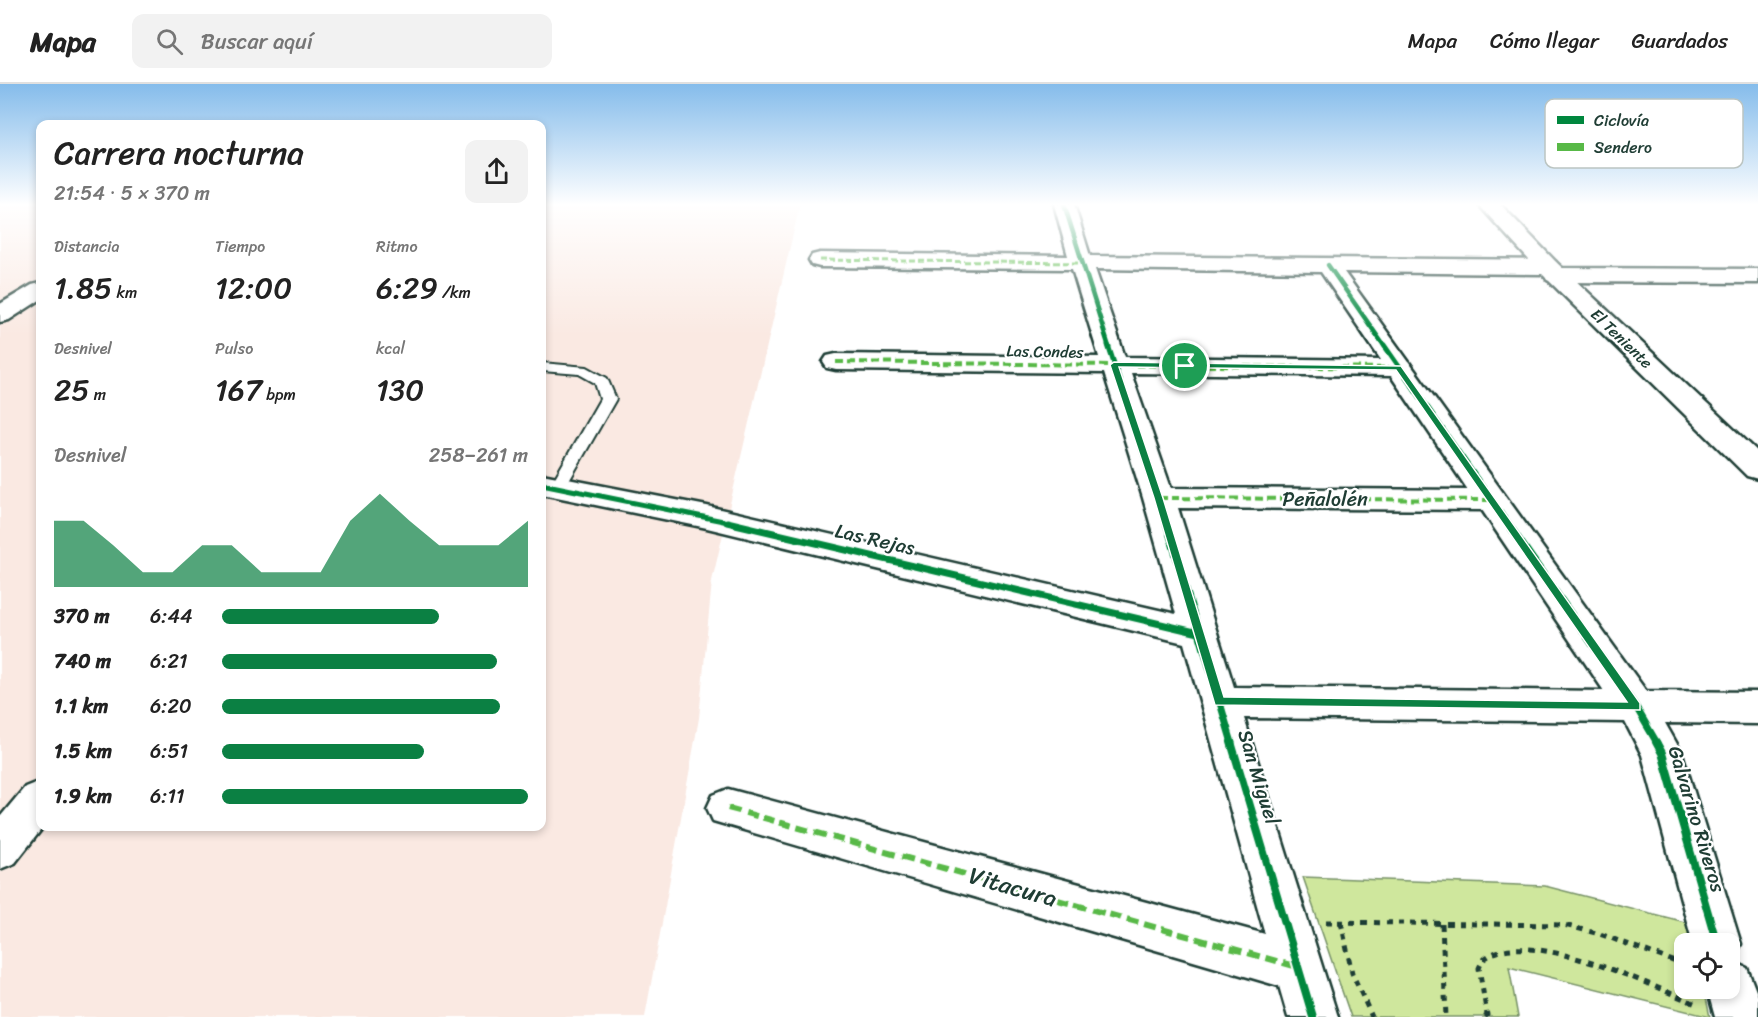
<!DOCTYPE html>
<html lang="es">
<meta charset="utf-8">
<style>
:root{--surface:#fff;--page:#f2f2f2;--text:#222;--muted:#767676;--line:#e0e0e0;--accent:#0b8043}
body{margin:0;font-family:Sriracha,sans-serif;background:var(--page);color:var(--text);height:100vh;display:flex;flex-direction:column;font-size:22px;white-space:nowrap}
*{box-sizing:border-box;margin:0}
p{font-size:20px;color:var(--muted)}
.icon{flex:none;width:33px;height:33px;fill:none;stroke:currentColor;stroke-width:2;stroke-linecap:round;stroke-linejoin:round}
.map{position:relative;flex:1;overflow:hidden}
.drawer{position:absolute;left:36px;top:36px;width:510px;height:711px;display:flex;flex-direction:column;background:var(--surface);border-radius:12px;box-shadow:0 3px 9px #0003}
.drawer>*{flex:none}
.controls{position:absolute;left:1674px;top:849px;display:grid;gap:12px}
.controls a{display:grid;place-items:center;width:66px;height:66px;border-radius:12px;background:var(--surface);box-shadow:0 3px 9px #0003;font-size:30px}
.pin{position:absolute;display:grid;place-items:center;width:51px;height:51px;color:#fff;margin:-26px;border:3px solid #fff;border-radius:50%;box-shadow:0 2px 6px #0007}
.round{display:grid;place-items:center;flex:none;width:63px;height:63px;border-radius:12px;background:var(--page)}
.summary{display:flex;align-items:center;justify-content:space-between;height:102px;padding:0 18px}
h1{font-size:33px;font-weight:600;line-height:45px}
.figures{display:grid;grid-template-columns:repeat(3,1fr);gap:9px;height:102px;padding:6px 18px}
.figures div{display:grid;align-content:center}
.figures b{font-size:30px;font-weight:600}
.figures small{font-size:16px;font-weight:400}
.figures p{font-size:16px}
.chart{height:168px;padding:12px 18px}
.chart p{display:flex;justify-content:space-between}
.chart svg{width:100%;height:108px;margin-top:6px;fill:var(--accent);opacity:.7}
ul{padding:0 18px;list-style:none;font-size:20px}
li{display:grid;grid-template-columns:96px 72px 1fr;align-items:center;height:45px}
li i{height:15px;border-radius:8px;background:var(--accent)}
header{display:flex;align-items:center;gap:36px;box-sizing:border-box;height:84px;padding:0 30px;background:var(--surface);border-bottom:2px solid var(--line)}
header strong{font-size:28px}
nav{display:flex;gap:33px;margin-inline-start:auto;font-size:21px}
.search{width:420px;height:54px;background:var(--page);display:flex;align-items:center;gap:15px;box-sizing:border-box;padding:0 21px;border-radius:12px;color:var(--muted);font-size:22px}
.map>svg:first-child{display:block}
.built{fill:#fae9e2}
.green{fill:#cfe79d;stroke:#779268;stroke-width:1.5}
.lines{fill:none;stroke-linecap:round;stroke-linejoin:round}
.lane-casing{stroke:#1f3d34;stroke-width:4}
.street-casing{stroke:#1f3d34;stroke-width:5}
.secondary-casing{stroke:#1f3d34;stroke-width:5}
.path{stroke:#1f3d34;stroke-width:5;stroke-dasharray:6 6;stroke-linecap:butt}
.lane{fill:#fff;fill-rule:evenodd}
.street{fill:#fff;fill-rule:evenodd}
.secondary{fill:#fff;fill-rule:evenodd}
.quiet-far2{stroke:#58b947;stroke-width:3;stroke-dasharray:6 3;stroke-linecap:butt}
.quiet-far1{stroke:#58b947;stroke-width:4;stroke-dasharray:8 4;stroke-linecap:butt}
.quiet{stroke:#58b947;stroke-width:6;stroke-dasharray:12 6;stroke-linecap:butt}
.cycleway-far3-casing{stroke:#fff;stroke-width:7}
.cycleway-far2-casing{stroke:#fff;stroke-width:8}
.cycleway-far1-casing{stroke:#fff;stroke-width:10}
.cycleway-casing{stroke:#fff;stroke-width:12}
.cycleway-far3{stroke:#00873e;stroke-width:4.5}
.cycleway-far2{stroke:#00873e;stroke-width:5}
.cycleway-far1{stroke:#00873e;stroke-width:7}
.cycleway{stroke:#00873e;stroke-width:8}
.route{fill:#0b8043;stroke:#fff;stroke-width:1.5;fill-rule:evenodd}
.labels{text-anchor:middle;stroke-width:4.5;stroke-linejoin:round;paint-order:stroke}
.far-street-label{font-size:16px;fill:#1f3d34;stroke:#fff}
.street-label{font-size:20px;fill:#1f3d34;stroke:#fff}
.near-street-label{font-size:24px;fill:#1f3d34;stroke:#fff}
.key{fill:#fff;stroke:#bcc5c2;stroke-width:1.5}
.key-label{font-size:16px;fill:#1f3d34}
</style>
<header>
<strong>Mapa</strong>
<div class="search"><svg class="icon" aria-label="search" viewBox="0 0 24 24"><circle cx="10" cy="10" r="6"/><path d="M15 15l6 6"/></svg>Buscar aquí</div>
<nav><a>Mapa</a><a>Cómo llegar</a><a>Guardados</a></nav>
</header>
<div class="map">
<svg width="1758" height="933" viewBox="0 0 1758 933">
<rect width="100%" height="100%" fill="#fff"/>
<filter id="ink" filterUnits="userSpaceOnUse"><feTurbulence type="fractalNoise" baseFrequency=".0167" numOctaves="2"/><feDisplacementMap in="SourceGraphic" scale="12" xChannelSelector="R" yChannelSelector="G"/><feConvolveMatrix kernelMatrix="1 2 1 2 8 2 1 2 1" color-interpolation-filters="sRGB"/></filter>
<g filter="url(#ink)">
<path class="built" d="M 0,120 L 40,120 L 40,742 L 542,742 L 542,120 L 800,120 L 712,497 L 699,634 L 645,933 L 0,933 Z"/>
<path class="green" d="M 1303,793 L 1545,802 L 1689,839 L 1693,859 L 1684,860 L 1684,904 L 1704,905 L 1710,933 L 1509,883 L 1518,933 L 1351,933 Z"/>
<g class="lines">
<defs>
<path id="lane" d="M 542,279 L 587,283 L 607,294 L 616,315 L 565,404 L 563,408 L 551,408 L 549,404 L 600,315 L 595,299 L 579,290 L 542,287 Z"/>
<g id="street">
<path d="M 1054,120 L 1074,120 L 1090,172 L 1548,176 L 1556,178 L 1559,184 L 1758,185 L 1758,199 L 1555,198 L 1547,196 L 1544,190 L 1344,188 L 1646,607 L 1758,608 L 1758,640 L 1665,639 L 1682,669 L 1741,860 L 1732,877 L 1747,884 L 1758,912 L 1758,933 L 1715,933 L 1707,904 L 1730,904 L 1730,860 L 1693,860 L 1642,671 L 1625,638 L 1244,634 L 1338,933 L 1288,933 L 1279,902 L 713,737 L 707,724 L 713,711 L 728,705 L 1265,850 L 1184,559 L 707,444 L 542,410 L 542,390 L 707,422 L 1176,530 L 1143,414 L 1104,289 L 836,286 L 827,284 L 823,278 L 827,272 L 836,270 L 1099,273 L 1072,185 L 820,183 L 812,181 L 809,176 L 812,171 L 820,169 L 1068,172 ZM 1095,185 L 1321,188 L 1381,276 L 1125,273 ZM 1131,289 L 1391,292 L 1468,406 L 1171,404 ZM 1178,424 L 1482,426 L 1604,607 L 1234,603 Z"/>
<path d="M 40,199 L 40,216 L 9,236 L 0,238 L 0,220 L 32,201 Z"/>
<path d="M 40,697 L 40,742 L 44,742 L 15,779 L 0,785 L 0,733 L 25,703 Z"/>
</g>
<path id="secondary" d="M 1478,120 L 1500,120 L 1556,178 L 1758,368 L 1758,395 L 1747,392 L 1540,188 Z"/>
</defs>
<use href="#lane" class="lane-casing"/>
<use href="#street" class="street-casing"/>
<use href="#secondary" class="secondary-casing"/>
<g class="path">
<path d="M 1326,838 L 1564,841 L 1600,850 L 1684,881"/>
<path d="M 1341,838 L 1352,889 L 1372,933"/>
<path d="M 1442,840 L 1446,933"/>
<path d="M 1485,933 L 1487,931 L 1479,884 C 1481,880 1483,875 1487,873 C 1529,843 1652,902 1696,920"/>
</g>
<use href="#lane" class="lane"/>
<use href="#street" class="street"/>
<use href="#secondary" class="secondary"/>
<path class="quiet-far2" d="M 820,176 L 1081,179"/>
<g class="quiet-far1">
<path d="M 836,278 L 1399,284"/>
<path d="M 1159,414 L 1491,416"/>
</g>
<path class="quiet" d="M 728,724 L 1298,883"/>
<defs>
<g id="cycleway-far3">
<path d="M 1064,120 L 1109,263"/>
<path d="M 1328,181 L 1385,263"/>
</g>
<g id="cycleway-far2">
<path d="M 1108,261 L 1166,439"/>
<path d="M 1384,261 L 1508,439"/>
<path d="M 542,400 L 733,439"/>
</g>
<g id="cycleway-far1">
<path d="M 727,438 L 1199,549"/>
<path d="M 1166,438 L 1232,659"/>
<path d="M 1507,438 L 1636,623 L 1657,659"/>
</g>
<g id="cycleway">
<path d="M 1231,658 L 1313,933"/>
<path d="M 1656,658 L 1662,669 L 1717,860"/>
</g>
</defs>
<use href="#cycleway-far3" class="cycleway-far3-casing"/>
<use href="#cycleway-far2" class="cycleway-far2-casing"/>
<use href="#cycleway-far1" class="cycleway-far1-casing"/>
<use href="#cycleway" class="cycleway-casing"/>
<use href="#cycleway-far3" class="cycleway-far3"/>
<use href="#cycleway-far2" class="cycleway-far2"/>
<use href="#cycleway-far1" class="cycleway-far1"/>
<use href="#cycleway" class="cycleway"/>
</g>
</g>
<linearGradient id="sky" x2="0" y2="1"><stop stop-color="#85bceb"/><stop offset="0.48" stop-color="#fff"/><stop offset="1" stop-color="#fff" stop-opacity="0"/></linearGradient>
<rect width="1758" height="251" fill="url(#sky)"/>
<path class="route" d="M 1114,278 L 1401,282 L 1640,619 L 1640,626 L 1215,621 L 1154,414 L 1110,281 ZM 1119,283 L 1396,286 L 1627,618 L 1224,613 L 1163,414 Z"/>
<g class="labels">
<g class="far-street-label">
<text transform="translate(1622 254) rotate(44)" y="6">El Teniente</text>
<text transform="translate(1045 267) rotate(1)" y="6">Las Condes</text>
</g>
<g class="street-label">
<text x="1325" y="422">Peñalolén</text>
<text transform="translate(875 455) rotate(13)" y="7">Las Rejas</text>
<text transform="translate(1259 693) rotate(73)" y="7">San Miguel</text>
<text transform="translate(1697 735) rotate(73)" y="7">Galvarino Riveros</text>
</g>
<g class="near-street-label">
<text transform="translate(1013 803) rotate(16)" y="8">Vitacura</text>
</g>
</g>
<rect x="1545" y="15" width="198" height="69" rx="9" class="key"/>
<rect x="1557" y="32" width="27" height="8" fill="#00873e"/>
<rect x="1557" y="59" width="27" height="8" fill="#58b947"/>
<g class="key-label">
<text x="1594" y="42">Ciclovía</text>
<text x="1594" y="69">Sendero</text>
</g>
</svg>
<div class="controls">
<a><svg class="icon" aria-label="locate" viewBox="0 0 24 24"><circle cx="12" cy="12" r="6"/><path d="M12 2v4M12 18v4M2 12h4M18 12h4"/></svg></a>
</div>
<div class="pin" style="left:1185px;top:282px;background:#1e9e55"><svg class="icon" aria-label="arrive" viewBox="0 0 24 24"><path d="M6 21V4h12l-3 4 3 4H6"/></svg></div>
<section class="drawer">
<div class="summary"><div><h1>Carrera nocturna</h1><p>21:54 · 5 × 370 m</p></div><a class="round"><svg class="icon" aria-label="share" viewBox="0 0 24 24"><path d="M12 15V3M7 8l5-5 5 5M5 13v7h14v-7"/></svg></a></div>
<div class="figures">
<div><p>Distancia</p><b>1.85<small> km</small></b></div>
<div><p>Tiempo</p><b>12:00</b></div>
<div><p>Ritmo</p><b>6:29<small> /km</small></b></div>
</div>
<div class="figures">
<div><p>Desnivel</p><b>25<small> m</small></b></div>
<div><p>Pulso</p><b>167<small> bpm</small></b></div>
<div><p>kcal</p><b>130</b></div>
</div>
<div class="chart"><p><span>Desnivel</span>258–261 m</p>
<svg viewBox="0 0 160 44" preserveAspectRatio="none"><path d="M0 44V17L10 17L20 27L30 38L40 38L50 27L60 27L70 38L80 38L90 38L100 17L110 6L120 17L130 27L140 27L150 27L160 17V44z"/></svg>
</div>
<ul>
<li><b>370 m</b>6:44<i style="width:71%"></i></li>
<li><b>740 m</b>6:21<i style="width:90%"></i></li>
<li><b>1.1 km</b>6:20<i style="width:91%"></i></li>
<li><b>1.5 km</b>6:51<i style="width:66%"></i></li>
<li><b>1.9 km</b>6:11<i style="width:100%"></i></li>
</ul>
</section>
</div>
